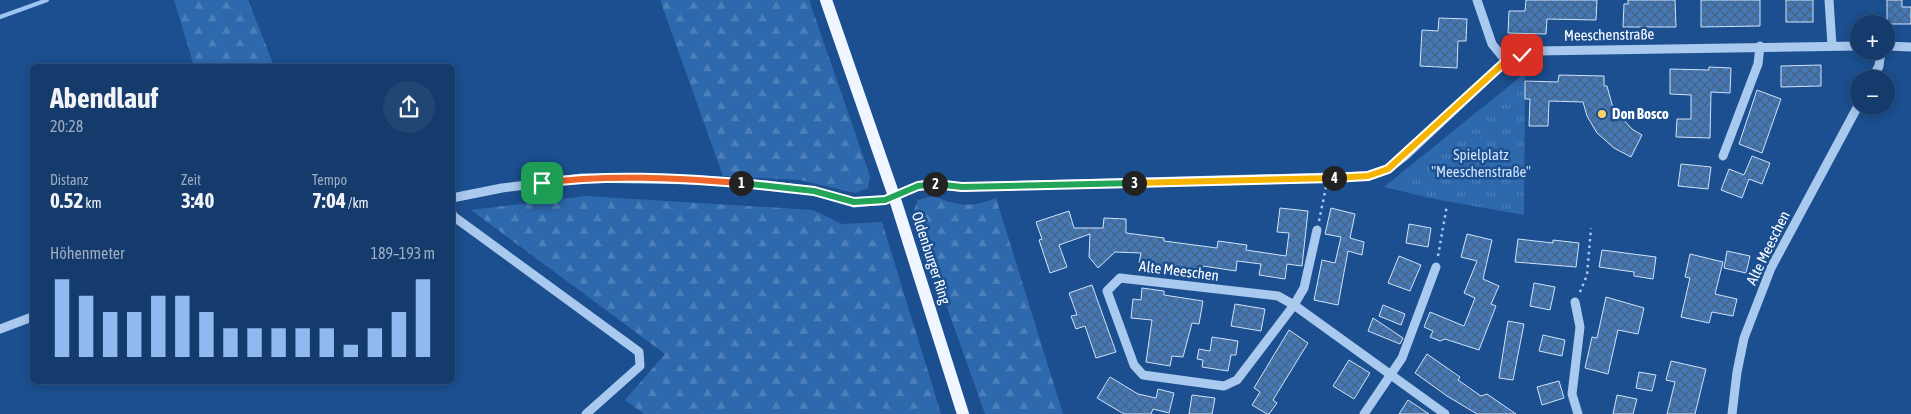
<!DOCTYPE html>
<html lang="de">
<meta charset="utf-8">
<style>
:root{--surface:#143b6b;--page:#214673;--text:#f1f3f6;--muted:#9dadc1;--line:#33557e;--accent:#90b9f0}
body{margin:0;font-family:"Asap Condensed",sans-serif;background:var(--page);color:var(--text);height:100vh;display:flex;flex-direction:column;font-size:19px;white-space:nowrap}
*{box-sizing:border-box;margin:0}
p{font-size:16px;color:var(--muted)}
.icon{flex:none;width:28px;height:28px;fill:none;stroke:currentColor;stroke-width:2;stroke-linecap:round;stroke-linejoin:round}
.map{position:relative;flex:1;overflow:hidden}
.sheet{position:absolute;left:30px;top:64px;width:425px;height:320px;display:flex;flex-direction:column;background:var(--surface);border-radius:8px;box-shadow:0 2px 12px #0003,0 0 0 1px var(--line)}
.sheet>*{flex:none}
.tools{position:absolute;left:1850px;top:15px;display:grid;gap:10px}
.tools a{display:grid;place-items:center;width:45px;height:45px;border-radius:50%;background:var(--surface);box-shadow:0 2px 12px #0003,0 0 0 1px var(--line);font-size:25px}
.pin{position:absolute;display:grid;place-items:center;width:42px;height:42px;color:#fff;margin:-21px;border-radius:10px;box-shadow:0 2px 8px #0006}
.km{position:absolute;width:25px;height:25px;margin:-12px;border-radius:50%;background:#222;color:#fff;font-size:14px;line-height:25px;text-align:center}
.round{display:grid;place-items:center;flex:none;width:52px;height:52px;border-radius:26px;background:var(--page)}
.headline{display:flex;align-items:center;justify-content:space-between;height:85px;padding:0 20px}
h1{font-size:28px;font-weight:700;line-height:38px}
.metrics{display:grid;grid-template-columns:repeat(3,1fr);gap:8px;height:85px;padding:5px 20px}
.metrics div{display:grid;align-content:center}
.metrics b{font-size:21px;font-weight:700}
.metrics small{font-size:14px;font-weight:400}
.metrics p{font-size:14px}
.chart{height:140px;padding:10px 20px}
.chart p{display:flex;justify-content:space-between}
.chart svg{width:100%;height:90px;margin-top:5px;stroke:var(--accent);stroke-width:6}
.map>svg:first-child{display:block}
.grass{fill:url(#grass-tufts)}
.forest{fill:url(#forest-firs)}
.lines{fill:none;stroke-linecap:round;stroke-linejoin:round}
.stream{stroke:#9cc4f0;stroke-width:4}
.building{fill:url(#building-cross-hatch);stroke:#cfe3fa}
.path{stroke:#a9c9ee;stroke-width:2.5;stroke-dasharray:2.5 4;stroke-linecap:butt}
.minor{stroke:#a9c9ee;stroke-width:9}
.major{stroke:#f0f6ff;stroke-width:12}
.split-1-casing{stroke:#fff;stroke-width:10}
.split-2-casing{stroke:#fff;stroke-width:10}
.split-3-casing{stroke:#fff;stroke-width:10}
.split-4-casing{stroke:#fff;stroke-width:10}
.split-5-casing{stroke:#fff;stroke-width:10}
.split-1{stroke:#f0652b;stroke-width:6}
.split-2{stroke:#22a559;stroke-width:6}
.split-3{stroke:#22a559;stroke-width:6}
.split-4{stroke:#f5b400;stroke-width:6}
.split-5{stroke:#f5b400;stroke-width:6}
.poi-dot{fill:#ffd166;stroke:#1b4f8f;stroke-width:2}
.labels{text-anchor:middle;stroke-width:5;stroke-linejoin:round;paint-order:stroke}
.street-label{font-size:15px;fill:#fff;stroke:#1b4f8f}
.poi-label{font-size:15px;font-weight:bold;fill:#fff;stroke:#1b4f8f;text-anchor:start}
.park-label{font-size:15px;fill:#cfe3fa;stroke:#1b4f8f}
</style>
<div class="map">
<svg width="1911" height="414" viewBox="0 0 1911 414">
<defs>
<pattern id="grass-tufts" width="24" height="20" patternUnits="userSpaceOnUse" patternTransform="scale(1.25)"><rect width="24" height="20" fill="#2e69ad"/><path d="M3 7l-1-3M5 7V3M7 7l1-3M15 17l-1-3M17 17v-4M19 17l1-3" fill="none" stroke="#4d80b9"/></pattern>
<pattern id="forest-firs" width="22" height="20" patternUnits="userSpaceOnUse" patternTransform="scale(1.25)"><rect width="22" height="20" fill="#2e69ad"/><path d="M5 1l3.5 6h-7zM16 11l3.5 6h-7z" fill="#4d80b9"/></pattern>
<pattern id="building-cross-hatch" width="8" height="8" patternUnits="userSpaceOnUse" patternTransform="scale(1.25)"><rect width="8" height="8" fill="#4478b7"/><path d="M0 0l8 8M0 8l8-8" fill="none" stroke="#486282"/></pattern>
</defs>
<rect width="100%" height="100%" fill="#1b4f8f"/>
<path class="grass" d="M 1525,73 L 1524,215 L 1434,199 L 1384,187 Z"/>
<g class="forest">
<path d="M 174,0 L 248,0 L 274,66 L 194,66 Z"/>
<path d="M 660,0 L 809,0 L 870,176 L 868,188 L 855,193 L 800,180 L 723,176 Z"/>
<path d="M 586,196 L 813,210 L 842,224 L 882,222 L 941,414 L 644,414 L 625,400 L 665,354 L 471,210 Z"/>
<path d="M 933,196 C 959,206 970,208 996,198 L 1063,414 L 985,414 L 913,212 L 918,200 Z"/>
</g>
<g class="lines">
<path class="stream" d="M 0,17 L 47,0"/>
</g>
<g class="building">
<path d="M 1526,0 L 1597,0 L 1596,20 L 1547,19 L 1546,34 L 1508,33 L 1509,11 L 1525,11 Z"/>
<path d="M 1628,0 L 1675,0 L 1676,27 L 1623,27 L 1624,4 L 1628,4 Z"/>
<path d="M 1701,0 L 1760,0 L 1760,26 L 1701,27 Z"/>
<rect x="1786" y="0" width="27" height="22"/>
<path d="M 1887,0 L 1902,0 L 1902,7 L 1911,7 L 1911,24 L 1887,24 Z"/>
<path d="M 1439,18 L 1467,19 L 1466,41 L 1458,41 L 1457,68 L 1420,66 L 1422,30 L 1438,31 Z"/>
<path d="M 1821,65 L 1821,86 L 1781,87 L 1781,66 Z"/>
<path d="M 1709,67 L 1731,68 L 1730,93 L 1711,92 L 1710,138 L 1676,137 L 1677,119 L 1691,119 L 1691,95 L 1670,94 L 1670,69 L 1709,70 Z"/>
<path d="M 1559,75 L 1604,76 L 1604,86 L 1607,86 L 1613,108 L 1632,129 L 1642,135 L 1631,157 L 1614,148 L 1597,133 L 1587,116 L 1583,102 L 1549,101 L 1548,126 L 1529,126 L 1530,99 L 1525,99 L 1525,81 L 1558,82 Z"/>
<path d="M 1757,90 L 1781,99 L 1762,153 L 1739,144 Z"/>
<path d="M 1752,156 L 1770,163 L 1762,184 L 1749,179 L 1742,198 L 1721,190 L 1729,169 L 1744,175 Z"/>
<path d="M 1681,164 L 1711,167 L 1708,189 L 1678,186 Z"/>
<path d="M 1280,208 L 1308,211 L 1302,266 L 1287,264 L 1285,279 L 1259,275 L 1261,264 L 1237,261 L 1236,271 L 1203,266 L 1202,271 L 1139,263 L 1141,253 L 1115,252 L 1098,268 L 1089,257 L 1090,234 L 1059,245 L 1067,267 L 1050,273 L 1039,240 L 1042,239 L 1036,222 L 1069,211 L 1074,228 L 1103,228 L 1104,218 L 1126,219 L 1126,233 L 1164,238 L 1164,241 L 1217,248 L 1218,241 L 1247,245 L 1246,250 L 1286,256 L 1289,233 L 1277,232 Z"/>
<path d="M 1331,208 L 1355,214 L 1350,238 L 1364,242 L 1362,255 L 1348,251 L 1338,305 L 1314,300 L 1322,260 L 1335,263 L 1341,237 L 1325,234 Z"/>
<path d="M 1409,224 L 1431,228 L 1428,247 L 1406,243 Z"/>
<path d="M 1467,234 L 1492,240 L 1483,279 L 1499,286 L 1491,304 L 1496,306 L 1479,350 L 1445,339 L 1440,341 L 1430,337 L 1433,331 L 1424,327 L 1430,312 L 1464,326 L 1475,298 L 1464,293 L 1477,261 L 1461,257 Z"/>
<path d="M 1518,239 L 1553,243 L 1553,240 L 1579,243 L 1576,267 L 1515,262 Z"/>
<path d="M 1602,250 L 1656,257 L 1653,279 L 1634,276 L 1634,272 L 1599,267 Z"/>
<path d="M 1727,251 L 1750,256 L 1746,273 L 1724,268 Z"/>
<path d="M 1690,254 L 1723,262 L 1715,294 L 1737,299 L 1733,316 L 1712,312 L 1709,323 L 1681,317 L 1690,278 L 1685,277 Z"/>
<path d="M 1399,256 L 1421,265 L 1410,291 L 1388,283 Z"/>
<path d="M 1534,283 L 1555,287 L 1550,310 L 1530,306 Z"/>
<path d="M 1092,285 L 1116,352 L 1096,358 L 1085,326 L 1076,329 L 1071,316 L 1077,315 L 1069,293 Z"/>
<path d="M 1142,288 L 1164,291 L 1164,295 L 1203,301 L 1199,324 L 1192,323 L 1183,357 L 1172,356 L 1170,366 L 1146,362 L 1152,320 L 1131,318 L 1133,299 L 1141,300 Z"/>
<path d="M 1606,297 L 1644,308 L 1638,334 L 1618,330 L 1608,374 L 1585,368 L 1592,337 L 1597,338 Z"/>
<path d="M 1235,304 L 1265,309 L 1261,331 L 1231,326 Z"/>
<path d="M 1383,305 L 1405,314 L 1401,325 L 1379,316 Z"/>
<path d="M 1373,318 L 1403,338 L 1400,344 L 1368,331 Z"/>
<path d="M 1508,321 L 1524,324 L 1513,380 L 1499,378 Z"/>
<path d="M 1289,330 L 1308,343 L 1273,400 L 1277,403 L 1269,414 L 1267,414 L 1252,405 L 1260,392 L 1254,388 Z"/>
<path d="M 1543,335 L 1565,340 L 1562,356 L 1539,351 Z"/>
<path d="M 1212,337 L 1238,341 L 1236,355 L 1231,355 L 1228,371 L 1202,367 L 1203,360 L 1197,359 L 1199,349 L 1210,351 Z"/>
<path d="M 1427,354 L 1460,377 L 1458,380 L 1481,396 L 1487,394 L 1516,414 L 1477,414 L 1447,396 L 1415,373 Z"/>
<path d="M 1349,360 L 1370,373 L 1354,399 L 1333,386 Z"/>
<path d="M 1671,361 L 1706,369 L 1695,414 L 1667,414 L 1675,382 L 1666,380 Z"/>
<path d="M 1639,372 L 1656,375 L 1652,391 L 1636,388 Z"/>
<path d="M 1110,377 L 1138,394 L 1156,398 L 1158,389 L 1174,393 L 1169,413 L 1153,409 L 1151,414 L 1124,414 L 1097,398 Z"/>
<path d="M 1559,381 L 1564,398 L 1542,405 L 1537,387 Z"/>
<path d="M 1192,395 L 1215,398 L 1212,414 L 1189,414 Z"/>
<path d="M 1617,395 L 1637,399 L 1633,414 L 1613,414 Z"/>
<path d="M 1408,400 L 1429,414 L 1399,414 Z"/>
</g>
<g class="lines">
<g class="path">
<path d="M 1319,221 L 1326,187"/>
<path d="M 1438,256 L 1447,205"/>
<path d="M 1580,292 L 1587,275 L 1591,228"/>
</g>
<g class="minor">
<path d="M 1477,0 L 1492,44 L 1506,61"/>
<path d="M 1829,0 L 1832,45"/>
<path d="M 1886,46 L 1911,47"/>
<path d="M 1872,79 L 1879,66 L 1881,51"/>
<path d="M 1723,156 L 1758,64 L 1760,46"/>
<path d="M 452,198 L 502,188 L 582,178 L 700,180 L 767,185 L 814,191 L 854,203 L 885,200 L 918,186 L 933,184 L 962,187 L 1368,176 L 1388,169 L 1405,156 L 1506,61 L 1536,51 L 1859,46"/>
<path d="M 452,213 L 453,216 L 639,352 L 640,366 L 586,414"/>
<path d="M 1317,230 L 1304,288 L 1294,305 L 1237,380 L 1224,386 L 1143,375 L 1134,365 L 1107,291 L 1120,278 L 1278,296 L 1294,305 L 1445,414"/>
<path d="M 1575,302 L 1580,327 L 1572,394 L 1578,414"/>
<path d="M 0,329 L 32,317"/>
<path d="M 1364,414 L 1402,358 L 1436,267"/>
<path d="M 1732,414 L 1737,372 L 1744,338 L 1771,268 L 1859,104"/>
</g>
<path class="major" d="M 826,0 L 894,196 L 963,414"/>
</g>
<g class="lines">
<defs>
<path id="split-1" d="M 542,183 C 607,174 675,178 741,183"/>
<path id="split-2" d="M 741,183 L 814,191 L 854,202 L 885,200 L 918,186 L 935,184"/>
<path id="split-3" d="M 935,184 L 962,187 L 1134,183"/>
<path id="split-4" d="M 1134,183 L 1334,178"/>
<path id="split-5" d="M 1334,178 L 1368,176 L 1388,169 L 1506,61 L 1522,55"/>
</defs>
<use href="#split-1" class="split-1-casing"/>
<use href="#split-2" class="split-2-casing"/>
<use href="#split-3" class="split-3-casing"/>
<use href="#split-4" class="split-4-casing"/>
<use href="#split-5" class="split-5-casing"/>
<use href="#split-1" class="split-1"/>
<use href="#split-2" class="split-2"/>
<use href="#split-3" class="split-3"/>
<use href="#split-4" class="split-4"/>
<use href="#split-5" class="split-5"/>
</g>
<circle class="poi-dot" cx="1602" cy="114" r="5"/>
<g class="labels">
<g class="street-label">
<text transform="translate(1609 35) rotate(-1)" y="5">Meeschenstraße</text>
<text transform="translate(1768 248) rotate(-64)" y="5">Alte Meeschen</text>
<text transform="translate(931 258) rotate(72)" y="5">Oldenburger Ring</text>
<text transform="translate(1179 271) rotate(7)" y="5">Alte Meeschen</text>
</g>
<g class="poi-label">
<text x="1612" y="119">Don Bosco</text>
</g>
<g class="park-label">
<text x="1481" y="160">Spielplatz<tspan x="1481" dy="17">"Meeschenstraße"</tspan></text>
</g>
</g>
</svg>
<div class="tools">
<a>+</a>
<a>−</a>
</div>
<div class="pin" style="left:542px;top:183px;background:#1e9e55"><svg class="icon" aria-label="arrive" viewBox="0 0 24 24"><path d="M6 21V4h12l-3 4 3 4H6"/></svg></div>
<div class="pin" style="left:1522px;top:55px;background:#d93025"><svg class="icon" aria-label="check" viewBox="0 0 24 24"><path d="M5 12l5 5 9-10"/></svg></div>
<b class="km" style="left:741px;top:183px">1</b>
<b class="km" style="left:935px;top:184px">2</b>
<b class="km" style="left:1134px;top:183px">3</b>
<b class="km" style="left:1334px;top:178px">4</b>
<section class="sheet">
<div class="headline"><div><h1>Abendlauf</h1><p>20:28</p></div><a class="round"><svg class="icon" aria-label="share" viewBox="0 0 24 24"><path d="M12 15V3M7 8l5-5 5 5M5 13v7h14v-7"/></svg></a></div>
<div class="metrics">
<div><p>Distanz</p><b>0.52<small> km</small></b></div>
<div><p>Zeit</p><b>3:40</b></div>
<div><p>Tempo</p><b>7:04<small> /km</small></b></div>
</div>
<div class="chart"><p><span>Höhenmeter</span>189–193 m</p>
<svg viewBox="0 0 160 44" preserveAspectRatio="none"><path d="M5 44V6M15 44V14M25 44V22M35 44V22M45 44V14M55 44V14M65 44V22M75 44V30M85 44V30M95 44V30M105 44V30M115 44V30M125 44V38M135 44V30M145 44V22M155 44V6"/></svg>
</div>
</section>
</div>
